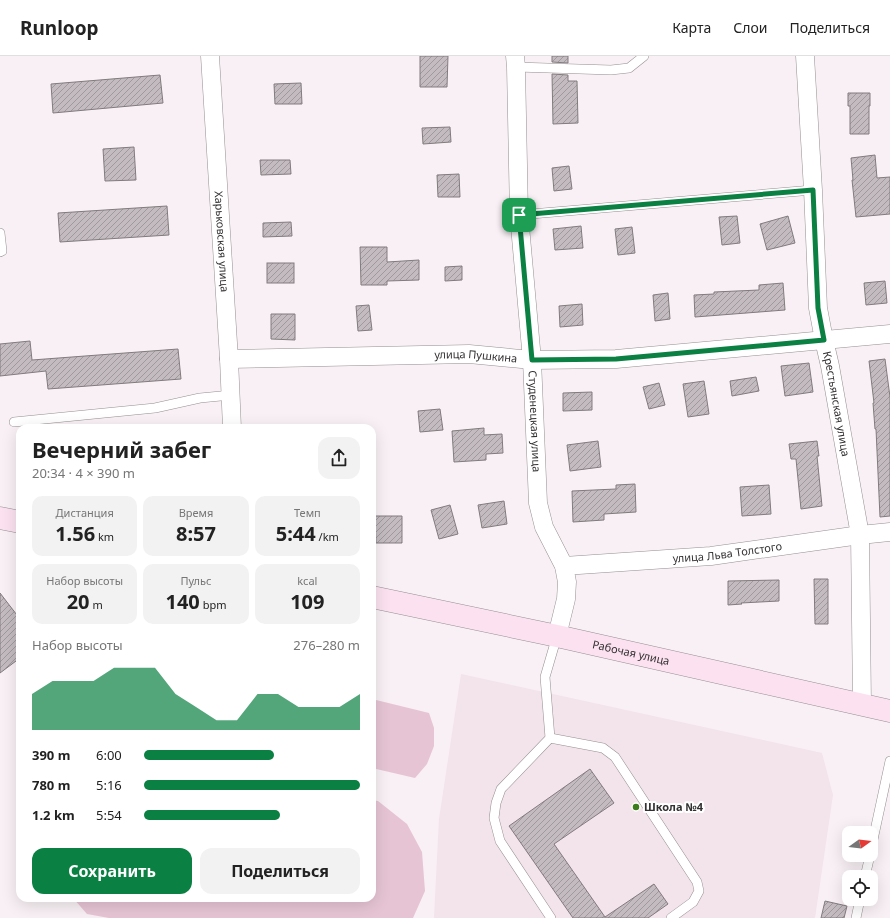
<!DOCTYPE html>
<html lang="ru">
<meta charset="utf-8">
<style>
:root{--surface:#fff;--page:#f2f2f2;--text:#222;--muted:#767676;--line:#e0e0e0;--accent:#0b8043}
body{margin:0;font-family:"Noto Sans",sans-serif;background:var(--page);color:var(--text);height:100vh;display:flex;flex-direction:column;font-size:15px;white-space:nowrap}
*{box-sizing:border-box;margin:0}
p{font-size:13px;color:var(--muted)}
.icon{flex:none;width:22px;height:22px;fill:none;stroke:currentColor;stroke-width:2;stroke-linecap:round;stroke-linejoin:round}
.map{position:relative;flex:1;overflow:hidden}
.details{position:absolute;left:16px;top:368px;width:360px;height:478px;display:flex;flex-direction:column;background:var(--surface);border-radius:12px;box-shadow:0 4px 16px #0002}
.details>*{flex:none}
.needle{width:26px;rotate:75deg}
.fabs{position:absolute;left:842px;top:770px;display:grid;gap:8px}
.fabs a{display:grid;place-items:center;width:36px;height:36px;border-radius:8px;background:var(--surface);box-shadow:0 4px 16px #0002;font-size:20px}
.pin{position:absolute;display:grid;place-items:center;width:34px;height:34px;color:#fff;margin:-17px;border-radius:8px;box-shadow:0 2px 6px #0006}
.round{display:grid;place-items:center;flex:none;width:42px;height:42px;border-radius:12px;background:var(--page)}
.overview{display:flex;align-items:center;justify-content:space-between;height:68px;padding:0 16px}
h1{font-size:22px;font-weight:700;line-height:30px}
.figures{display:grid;grid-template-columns:repeat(3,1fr);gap:6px;height:68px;padding:4px 16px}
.figures div{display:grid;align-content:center;border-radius:10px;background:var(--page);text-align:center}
.figures b{font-size:20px;font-weight:700}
.figures small{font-size:11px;font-weight:400}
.figures p{font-size:11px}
.chart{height:112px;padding:8px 16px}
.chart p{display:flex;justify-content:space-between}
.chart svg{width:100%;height:72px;margin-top:4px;fill:var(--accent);opacity:.7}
.primary-button{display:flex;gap:8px;margin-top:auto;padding:8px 16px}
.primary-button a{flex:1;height:46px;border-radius:12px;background:var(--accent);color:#fff;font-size:16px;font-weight:700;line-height:46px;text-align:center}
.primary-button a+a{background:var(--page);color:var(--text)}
ul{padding:0 16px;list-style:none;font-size:13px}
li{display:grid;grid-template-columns:64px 48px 1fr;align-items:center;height:30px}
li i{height:10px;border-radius:5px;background:var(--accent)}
header{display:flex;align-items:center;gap:24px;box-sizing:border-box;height:56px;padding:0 20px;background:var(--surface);border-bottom:1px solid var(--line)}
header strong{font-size:19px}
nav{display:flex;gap:22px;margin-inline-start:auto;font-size:14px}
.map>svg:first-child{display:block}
.built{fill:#f3e3ea}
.pitch{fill:#e6c4d4}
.building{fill:url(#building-hatch);stroke:#827b7e}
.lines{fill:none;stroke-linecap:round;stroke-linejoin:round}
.lane-casing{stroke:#968f92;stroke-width:10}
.street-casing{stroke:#968f92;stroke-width:19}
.secondary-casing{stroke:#968f92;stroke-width:23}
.lane{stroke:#fff;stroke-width:9}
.street{stroke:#fff;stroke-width:18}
.secondary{stroke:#fce2f0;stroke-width:22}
.route-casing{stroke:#fff;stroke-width:8}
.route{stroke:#0b8043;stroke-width:5}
.poi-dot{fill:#3c7c1b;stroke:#fff;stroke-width:1.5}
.labels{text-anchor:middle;stroke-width:4;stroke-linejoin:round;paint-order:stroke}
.street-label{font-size:11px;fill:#333031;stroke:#fff}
.poi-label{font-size:11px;font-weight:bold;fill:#333031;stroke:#fff;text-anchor:start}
</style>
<header>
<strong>Runloop</strong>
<nav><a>Карта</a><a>Слои</a><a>Поделиться</a></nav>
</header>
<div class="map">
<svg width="890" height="862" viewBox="0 0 890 862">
<defs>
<pattern id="building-hatch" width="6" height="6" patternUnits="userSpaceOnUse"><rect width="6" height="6" fill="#c3bbbf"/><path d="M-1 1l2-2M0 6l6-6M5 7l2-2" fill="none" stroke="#9f989c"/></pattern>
</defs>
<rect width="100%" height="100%" fill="#f8f0f4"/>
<path class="built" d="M 461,618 L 822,697 L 833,739 L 815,862 L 434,862 L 439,763 Z"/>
<g class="pitch">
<path d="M 372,643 L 429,657 L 434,672 L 434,690 L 427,708 L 415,722 L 372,712 Z"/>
<path d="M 372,744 L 378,745 L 407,768 L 422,796 L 425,835 L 413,862 L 109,862 L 87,858 L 73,842 L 372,842 Z"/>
</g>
<g class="building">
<path d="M 420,0 L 448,0 L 447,31 L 420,31 Z"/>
<path d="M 552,0 L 568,0 L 568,7 L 552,6 Z"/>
<path d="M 552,18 L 568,19 L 568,25 L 577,25 L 578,67 L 553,68 Z"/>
<path d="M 160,19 L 163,47 L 53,57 L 51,28 Z"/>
<path d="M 301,27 L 302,48 L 275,48 L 274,28 Z"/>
<path d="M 848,37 L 870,37 L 870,50 L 869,50 L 869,78 L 850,78 L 850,50 L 848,50 Z"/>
<path d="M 450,71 L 451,86 L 423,88 L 422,72 Z"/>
<path d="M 134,91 L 136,124 L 105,125 L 103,93 Z"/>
<path d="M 875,99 L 877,122 L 890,121 L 890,158 L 856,161 L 852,124 L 853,124 L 851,102 Z"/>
<path d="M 260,104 L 290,104 L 291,118 L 261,119 Z"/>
<path d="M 569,110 L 572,133 L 554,135 L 552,112 Z"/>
<path d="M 459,118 L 460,141 L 438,141 L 437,119 Z"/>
<path d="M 167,150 L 169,179 L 60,186 L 58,157 Z"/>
<path d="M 737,160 L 740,187 L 722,189 L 719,161 Z"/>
<path d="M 788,160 L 795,187 L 767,194 L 760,168 Z"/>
<path d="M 291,166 L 292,180 L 263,181 L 263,167 Z"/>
<path d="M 581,170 L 583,192 L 555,194 L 553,173 Z"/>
<path d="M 632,171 L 635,197 L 618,199 L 615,173 Z"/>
<path d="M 360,191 L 387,191 L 387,206 L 419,204 L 419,224 L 387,225 L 387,229 L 361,229 Z"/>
<rect x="267" y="207" width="27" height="20"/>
<path d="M 462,210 L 462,224 L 445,225 L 445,211 Z"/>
<path d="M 885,225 L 887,247 L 866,249 L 864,227 Z"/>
<path d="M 783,227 L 785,254 L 695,261 L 694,239 L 714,238 L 714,236 L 759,234 L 759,229 Z"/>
<path d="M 668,237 L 670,263 L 655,265 L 653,239 Z"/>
<path d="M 582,248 L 583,269 L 560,271 L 559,250 Z"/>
<path d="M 369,249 L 372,274 L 358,275 L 356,250 Z"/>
<path d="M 271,258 L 295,258 L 295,284 L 271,283 Z"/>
<path d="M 30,285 L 32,304 L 178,293 L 181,323 L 48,333 L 46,315 L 0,320 L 0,288 Z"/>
<path d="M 885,303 L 890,341 L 890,460 L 880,461 L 876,373 L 875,373 L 873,347 L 874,347 L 869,305 Z"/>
<path d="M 809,307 L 813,336 L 785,340 L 781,310 Z"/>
<path d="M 756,321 L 759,335 L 732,340 L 730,325 Z"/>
<path d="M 704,325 L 709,358 L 688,361 L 683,328 Z"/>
<path d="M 659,327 L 665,349 L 649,353 L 643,331 Z"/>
<path d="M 592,336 L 592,354 L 563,355 L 563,337 Z"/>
<path d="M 440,353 L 443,374 L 420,376 L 418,355 Z"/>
<path d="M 484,372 L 484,379 L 502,378 L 503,397 L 486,398 L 486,404 L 454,406 L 452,375 Z"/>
<path d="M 598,385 L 601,411 L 570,415 L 567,389 Z"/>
<path d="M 817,385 L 819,400 L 817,400 L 822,450 L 801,453 L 796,403 L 791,403 L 789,388 Z"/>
<path d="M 635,428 L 636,456 L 604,458 L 604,464 L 573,466 L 572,435 L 616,433 L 616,429 Z"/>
<path d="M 769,429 L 771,458 L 742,460 L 740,431 Z"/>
<path d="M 504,445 L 507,468 L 482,472 L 478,449 Z"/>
<path d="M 450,449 L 458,478 L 439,483 L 431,454 Z"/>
<path d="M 375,460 L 402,460 L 402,487 L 376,487 Z"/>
<path d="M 814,523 L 828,523 L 828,568 L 815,568 Z"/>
<path d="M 779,524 L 779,545 L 741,547 L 742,548 L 728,549 L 728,525 Z"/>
<path d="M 0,537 L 20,563 L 20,602 L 0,617 Z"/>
<path d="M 590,713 L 614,747 L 554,788 L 605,861 L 654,828 L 668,848 L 648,862 L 573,862 L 509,770 Z"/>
<path d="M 825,845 L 847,850 L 844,862 L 821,862 Z"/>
</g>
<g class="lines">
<defs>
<g id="lane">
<path d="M 516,11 L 611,14 L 629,12 L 644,0"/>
<path d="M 519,159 L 813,134"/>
<path d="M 0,177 L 2,195 L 0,196"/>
<path d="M 14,366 L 155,352 L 200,342 L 231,339"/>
<path d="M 550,682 L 603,692 L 615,701 L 697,826 L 699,835 L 693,846 L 671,862"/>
<path d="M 871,793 L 890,705"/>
<path d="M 865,821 L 870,799"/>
<path d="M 551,862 L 500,785 L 494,762 L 496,747 L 501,733 L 550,682 L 545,621 L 557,580"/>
<path d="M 856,862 L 860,843"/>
</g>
<g id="street">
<path id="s1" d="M 210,0 L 229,303 L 232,372"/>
<path id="s2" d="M 515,0 L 516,11 L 519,159 L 532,304 L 538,447 L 544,471 L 564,510 L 567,526 L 566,543 L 557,580"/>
<path id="s3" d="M 805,0 L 813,134 L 818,252 L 824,284 L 830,310 L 860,479 L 862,648"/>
<path id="s4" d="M 229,303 L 469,298 L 532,304 L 616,303 L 890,278"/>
<path id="s5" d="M 564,510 L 711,500 L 860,479 L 890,476"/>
</g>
<g id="secondary">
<path d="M 0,462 L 20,466"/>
<path id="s6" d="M 372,541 L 557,580 L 890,655"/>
</g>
</defs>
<use href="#lane" class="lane-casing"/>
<use href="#street" class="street-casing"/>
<use href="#secondary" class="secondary-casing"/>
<use href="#lane" class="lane"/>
<use href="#street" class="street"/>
<use href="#secondary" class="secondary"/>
</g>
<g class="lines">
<defs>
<path id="route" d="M 813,134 L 818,252 L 824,284 L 616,303 L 532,304 L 519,159 Z"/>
</defs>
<use href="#route" class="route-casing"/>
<use href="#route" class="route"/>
</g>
<circle class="poi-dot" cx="636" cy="751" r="4"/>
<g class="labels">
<g class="street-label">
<text dy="4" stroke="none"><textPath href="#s1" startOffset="186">Харьковская улица</textPath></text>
<text dy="4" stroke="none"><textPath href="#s4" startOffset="247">улица Пушкина</textPath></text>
<text dy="4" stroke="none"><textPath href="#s3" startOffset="350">Крестьянская улица</textPath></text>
<text dy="4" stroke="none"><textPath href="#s2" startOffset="366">Студенецкая улица</textPath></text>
<text dy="4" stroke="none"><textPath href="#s5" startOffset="164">улица Льва Толстого</textPath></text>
<text dy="4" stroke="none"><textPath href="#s6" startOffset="265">Рабочая улица</textPath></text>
</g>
<g class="poi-label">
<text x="644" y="755">Школа №4</text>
</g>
</g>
</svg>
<div class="fabs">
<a><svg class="needle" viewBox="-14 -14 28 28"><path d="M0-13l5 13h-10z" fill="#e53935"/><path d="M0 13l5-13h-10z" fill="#767676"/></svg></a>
<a><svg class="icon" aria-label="locate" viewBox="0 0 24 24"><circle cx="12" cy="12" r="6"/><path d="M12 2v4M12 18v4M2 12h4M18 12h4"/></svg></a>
</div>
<div class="pin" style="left:519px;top:159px;background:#1e9e55"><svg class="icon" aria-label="arrive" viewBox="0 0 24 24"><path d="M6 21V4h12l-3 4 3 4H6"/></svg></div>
<section class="details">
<div class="overview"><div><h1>Вечерний забег</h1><p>20:34 · 4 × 390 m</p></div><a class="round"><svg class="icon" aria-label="share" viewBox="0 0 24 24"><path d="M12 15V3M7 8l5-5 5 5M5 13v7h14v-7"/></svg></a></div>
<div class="figures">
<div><p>Дистанция</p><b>1.56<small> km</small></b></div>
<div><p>Время</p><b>8:57</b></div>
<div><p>Темп</p><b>5:44<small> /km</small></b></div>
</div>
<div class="figures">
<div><p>Набор высоты</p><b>20<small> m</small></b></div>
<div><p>Пульс</p><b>140<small> bpm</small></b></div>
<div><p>kcal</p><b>109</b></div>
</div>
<div class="chart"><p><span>Набор высоты</span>276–280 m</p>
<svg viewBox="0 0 160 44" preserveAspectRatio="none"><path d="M0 44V22L10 14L20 14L30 14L40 6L50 6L60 6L70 22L80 30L90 38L100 38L110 22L120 22L130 30L140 30L150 30L160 22V44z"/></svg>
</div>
<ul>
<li><b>390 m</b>6:00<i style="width:60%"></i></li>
<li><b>780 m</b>5:16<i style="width:100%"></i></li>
<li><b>1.2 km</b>5:54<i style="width:63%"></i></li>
</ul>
<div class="primary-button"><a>Сохранить</a><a>Поделиться</a></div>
</section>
</div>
